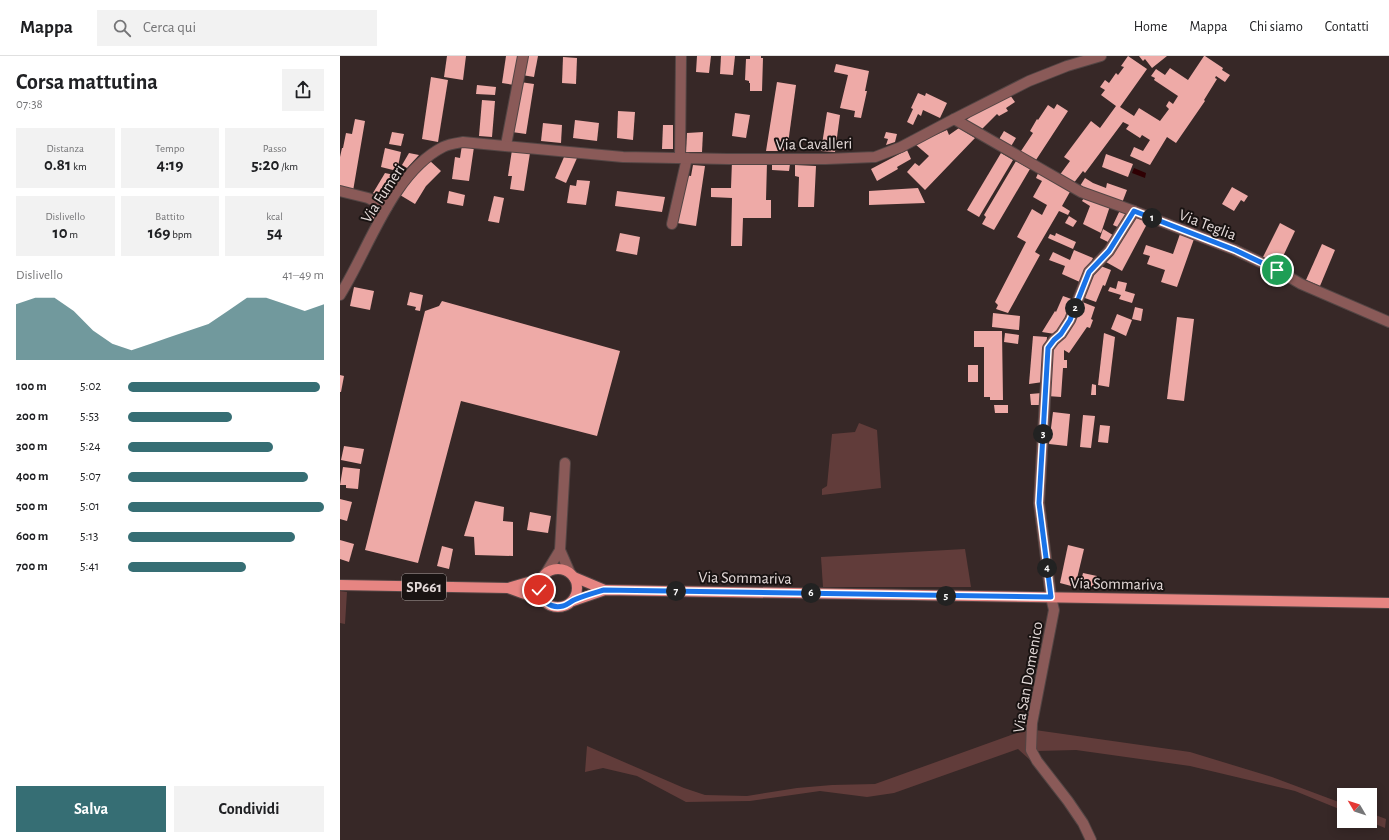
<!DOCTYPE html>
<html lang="it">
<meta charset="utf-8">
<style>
:root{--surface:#fff;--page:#f2f2f2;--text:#202124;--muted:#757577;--line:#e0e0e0;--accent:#366e74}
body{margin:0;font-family:"Alegreya Sans",sans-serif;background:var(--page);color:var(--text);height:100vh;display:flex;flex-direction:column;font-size:15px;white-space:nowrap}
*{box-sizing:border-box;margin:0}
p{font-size:13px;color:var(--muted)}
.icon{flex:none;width:22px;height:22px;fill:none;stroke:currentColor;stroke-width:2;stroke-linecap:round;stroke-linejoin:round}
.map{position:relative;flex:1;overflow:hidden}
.drawer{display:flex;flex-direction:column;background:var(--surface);width:340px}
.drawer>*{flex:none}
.needle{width:26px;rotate:309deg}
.buttons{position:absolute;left:997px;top:732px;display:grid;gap:8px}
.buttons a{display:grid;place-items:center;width:40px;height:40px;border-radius:0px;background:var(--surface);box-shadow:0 2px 10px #0003;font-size:20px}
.pin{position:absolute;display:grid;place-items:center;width:34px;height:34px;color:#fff;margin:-17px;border:2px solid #fff;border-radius:50%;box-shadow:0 1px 4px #0007}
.km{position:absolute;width:20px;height:20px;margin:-10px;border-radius:50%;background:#222;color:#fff;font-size:11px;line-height:20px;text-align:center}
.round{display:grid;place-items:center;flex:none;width:42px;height:42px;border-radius:0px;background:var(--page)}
.headline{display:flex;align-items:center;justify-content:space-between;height:68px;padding:0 16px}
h1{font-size:22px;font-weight:700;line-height:30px}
.stats{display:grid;grid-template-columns:repeat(3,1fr);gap:6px;height:68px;padding:4px 16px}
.stats div{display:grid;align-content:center;border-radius:0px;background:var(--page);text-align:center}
.stats b{font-size:17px;font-weight:700}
.stats small{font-size:11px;font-weight:400}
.stats p{font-size:11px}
.chart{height:112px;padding:8px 16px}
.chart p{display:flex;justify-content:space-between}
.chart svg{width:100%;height:72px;margin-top:4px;fill:var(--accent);opacity:.7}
.action{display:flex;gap:8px;margin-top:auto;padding:8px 16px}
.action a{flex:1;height:46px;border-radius:0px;background:var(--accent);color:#fff;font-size:16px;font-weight:700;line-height:46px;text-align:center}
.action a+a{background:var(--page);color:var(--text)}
ul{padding:0 16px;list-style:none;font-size:13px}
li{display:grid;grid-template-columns:64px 48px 1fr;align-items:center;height:30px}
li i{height:10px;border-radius:5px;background:var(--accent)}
header{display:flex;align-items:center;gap:24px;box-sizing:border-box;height:56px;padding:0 20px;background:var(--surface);border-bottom:1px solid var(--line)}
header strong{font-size:19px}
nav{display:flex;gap:22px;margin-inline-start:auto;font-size:14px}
.search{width:280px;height:36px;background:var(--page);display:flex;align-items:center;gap:10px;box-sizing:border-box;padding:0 14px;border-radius:0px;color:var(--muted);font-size:15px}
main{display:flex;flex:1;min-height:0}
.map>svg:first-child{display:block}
.green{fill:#613c3a}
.water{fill:#2f0003}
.building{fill:#eeaaa7}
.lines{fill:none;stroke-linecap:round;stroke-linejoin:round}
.minor-casing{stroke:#534544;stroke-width:12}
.major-casing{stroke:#534544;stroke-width:12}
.minor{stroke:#8a5a58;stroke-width:10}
.major{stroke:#e68582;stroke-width:10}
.route-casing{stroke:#fff;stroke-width:8}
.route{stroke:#1a73e8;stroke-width:5}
.labels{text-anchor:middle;stroke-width:4;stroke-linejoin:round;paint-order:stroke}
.shield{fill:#191312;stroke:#a89f9e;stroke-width:1}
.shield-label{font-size:15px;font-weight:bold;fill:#e5dbda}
.street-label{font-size:16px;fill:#e5dbda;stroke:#191312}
</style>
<header>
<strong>Mappa</strong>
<div class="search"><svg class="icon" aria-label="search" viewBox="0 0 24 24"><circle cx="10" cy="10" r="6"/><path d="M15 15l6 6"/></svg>Cerca qui</div>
<nav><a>Home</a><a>Mappa</a><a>Chi siamo</a><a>Contatti</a></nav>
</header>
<main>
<section class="drawer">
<div class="headline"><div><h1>Corsa mattutina</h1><p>07:38</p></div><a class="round"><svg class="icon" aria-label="share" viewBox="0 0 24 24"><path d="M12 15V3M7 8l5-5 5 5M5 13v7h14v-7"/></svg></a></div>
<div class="stats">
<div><p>Distanza</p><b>0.81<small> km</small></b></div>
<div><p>Tempo</p><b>4:19</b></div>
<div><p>Passo</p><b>5:20<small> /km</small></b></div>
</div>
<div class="stats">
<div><p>Dislivello</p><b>10<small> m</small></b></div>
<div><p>Battito</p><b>169<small> bpm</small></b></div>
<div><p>kcal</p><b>54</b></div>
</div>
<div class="chart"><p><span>Dislivello</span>41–49 m</p>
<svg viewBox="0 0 160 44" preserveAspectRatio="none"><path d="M0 44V10L10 6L20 6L30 14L40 26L50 34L60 38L70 34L80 30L90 26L100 22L110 14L120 6L130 6L140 10L150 14L160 10V44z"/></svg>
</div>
<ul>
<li><b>100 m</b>5:02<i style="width:98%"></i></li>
<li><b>200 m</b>5:53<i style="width:53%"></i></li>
<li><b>300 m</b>5:24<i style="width:74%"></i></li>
<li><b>400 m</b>5:07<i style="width:92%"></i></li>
<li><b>500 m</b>5:01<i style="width:100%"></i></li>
<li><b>600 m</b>5:13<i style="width:85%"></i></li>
<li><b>700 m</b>5:41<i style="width:60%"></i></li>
</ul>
<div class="action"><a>Salva</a><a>Condividi</a></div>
</section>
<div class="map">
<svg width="1049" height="784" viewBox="0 0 1049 784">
<rect width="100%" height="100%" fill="#372827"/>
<g class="green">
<path d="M 519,367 L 537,374 L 541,432 L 482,439 L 482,433 L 487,430 L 492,378 L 515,376 Z"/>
<path d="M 625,493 L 631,531 L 483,531 L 481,501 Z"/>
<path d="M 0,535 L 7,536 L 5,568 L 0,567 Z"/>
<path d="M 688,673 L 702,715 L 678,693 L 554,737 L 527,741 L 480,735 L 410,745 L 346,746 L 297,720 L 263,712 L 245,716 L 247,690 L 344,732 L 365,739 L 407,740 L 457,732 L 492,729 L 535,728 Z"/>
<path d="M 695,674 L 850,696 L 932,721 L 1004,748 L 1004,755 L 955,735 L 850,710 L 736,694 L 696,695 Z"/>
<path d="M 1030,757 L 1046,763 L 1045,772 L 1028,765 L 1030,765 Z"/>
</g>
<path class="water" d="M 794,112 L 806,117 L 805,122 L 792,117 Z"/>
<g class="building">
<path d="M 107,0 L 126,0 L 123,24 L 104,21 Z"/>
<path d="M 166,0 L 179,0 L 174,29 L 162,27 Z"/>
<path d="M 185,0 L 198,0 L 194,21 L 182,19 Z"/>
<path d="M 357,0 L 371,0 L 369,17 L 356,16 Z"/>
<path d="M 381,0 L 395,0 L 393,19 L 380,18 Z"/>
<path d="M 410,0 L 421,0 L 421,2 L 423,2 L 422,35 L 410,35 L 410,27 L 409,27 L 409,25 L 405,24 L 406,3 L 410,3 Z"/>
<path d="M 788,0 L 807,13 L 780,51 L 794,60 L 799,52 L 820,65 L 829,53 L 826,50 L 829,45 L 833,48 L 838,40 L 814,24 L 815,22 L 811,20 L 816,13 L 825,19 L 830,12 L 848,24 L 864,0 L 865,0 L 883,12 L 882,14 L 890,19 L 885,26 L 876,20 L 875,22 L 877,23 L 864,44 L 865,45 L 836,87 L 827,81 L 810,109 L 790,100 L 794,91 L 803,95 L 810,84 L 802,79 L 800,82 L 786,73 L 789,69 L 783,66 L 745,117 L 743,115 L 733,128 L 719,120 L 730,105 L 724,101 L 751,65 L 760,72 L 776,50 L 761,39 L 765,34 L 760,31 L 765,24 L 769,27 L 776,17 L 778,19 L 784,11 L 781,10 Z"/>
<path d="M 799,0 L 827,0 L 812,12 L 805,3 L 803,5 Z"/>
<path d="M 223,1 L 237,2 L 236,28 L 222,27 Z"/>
<path d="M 496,8 L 529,15 L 525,35 L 527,35 L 521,62 L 514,61 L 515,55 L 500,52 L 508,19 L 494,16 Z"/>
<path d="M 91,21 L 108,24 L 98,86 L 82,83 Z"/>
<path d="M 180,26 L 194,28 L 186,78 L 172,76 Z"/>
<path d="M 437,26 L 456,29 L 447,95 L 426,95 Z"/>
<path d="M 137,29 L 156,31 L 155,39 L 136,38 Z"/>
<path d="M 578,37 L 585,40 L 586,37 L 607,47 L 600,62 L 583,54 L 581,60 L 578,58 L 573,69 L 567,66 L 573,53 L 571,52 Z"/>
<path d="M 670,39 L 675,46 L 666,52 L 668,55 L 659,60 L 657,58 L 640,75 L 624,66 L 641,52 L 642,54 Z"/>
<path d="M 142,44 L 155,45 L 152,81 L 139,80 Z"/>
<path d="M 717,48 L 728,55 L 694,107 L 679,98 L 693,77 L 690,75 L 697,63 L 698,64 L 708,49 L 714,53 Z"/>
<path d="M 278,55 L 295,56 L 293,84 L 277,82 Z"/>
<path d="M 487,56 L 500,59 L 495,96 L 481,95 Z"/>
<path d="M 395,57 L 410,59 L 406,82 L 392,80 Z"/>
<path d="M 15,63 L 25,65 L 13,135 L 0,133 L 0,101 L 2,92 L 3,92 L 6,77 L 12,78 Z"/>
<path d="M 235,64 L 259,67 L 257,85 L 233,82 Z"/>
<path d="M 203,67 L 222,69 L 221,87 L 201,85 Z"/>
<path d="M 323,69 L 333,69 L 333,93 L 322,93 Z"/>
<path d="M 619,72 L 635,82 L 585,134 L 567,116 L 575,107 L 579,110 L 589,100 L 575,88 L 607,74 L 609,79 Z"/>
<path d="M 664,75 L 676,82 L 670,92 L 658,85 Z"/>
<path d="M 52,76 L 64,78 L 61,90 L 49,88 Z"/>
<path d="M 363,76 L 362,96 L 346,96 L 347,77 Z"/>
<path d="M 546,76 L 557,78 L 555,86 L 546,89 L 548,83 L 544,82 Z"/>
<path d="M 122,89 L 134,91 L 129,125 L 112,123 L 115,101 L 120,102 Z"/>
<path d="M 45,92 L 61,96 L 57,115 L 41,111 Z"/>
<path d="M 172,94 L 190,97 L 184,135 L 170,133 L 172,120 L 168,120 Z"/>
<path d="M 567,94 L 571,103 L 557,111 L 558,113 L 537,125 L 531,113 Z"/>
<path d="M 69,97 L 79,99 L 67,112 L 62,109 Z"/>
<path d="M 661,97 L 673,104 L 639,161 L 627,154 Z"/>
<path d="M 766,98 L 793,108 L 788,121 L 762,111 Z"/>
<path d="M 224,101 L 237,102 L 226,127 L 215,122 Z"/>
<path d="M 89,104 L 101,115 L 86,130 L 75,148 L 60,139 L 72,120 Z"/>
<path d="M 392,105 L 427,106 L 426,144 L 431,144 L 431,162 L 403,162 L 402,190 L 391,190 L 392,142 L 371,141 L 371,132 L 391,132 Z"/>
<path d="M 676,105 L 690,113 L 654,174 L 642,168 L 646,161 L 644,159 Z"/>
<path d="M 432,107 L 450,108 L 449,115 L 432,114 Z"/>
<path d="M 353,109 L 365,110 L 356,170 L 337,167 L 344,119 L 351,120 Z"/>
<path d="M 455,109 L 476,110 L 474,151 L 458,151 L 459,121 L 455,120 Z"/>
<path d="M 699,115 L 731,134 L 722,150 L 730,155 L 728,159 L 719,155 L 695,196 L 700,199 L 668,257 L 656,253 L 658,249 L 655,246 L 686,186 L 677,181 L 692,153 L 702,159 L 707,149 L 693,141 L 702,125 L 696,122 Z"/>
<path d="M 45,117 L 59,120 L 45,144 L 33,137 Z"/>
<path d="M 745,122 L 753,127 L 766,132 L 767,127 L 787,134 L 782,147 L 750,136 L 740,130 Z"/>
<path d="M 237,124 L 250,125 L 246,149 L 227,147 L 230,129 L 236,130 Z"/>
<path d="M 892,131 L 908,140 L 904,146 L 901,144 L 894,155 L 882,148 Z"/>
<path d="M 578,132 L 585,147 L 529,149 L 529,135 Z"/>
<path d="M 109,135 L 125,139 L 123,150 L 107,147 Z"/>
<path d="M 277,135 L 325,141 L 322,156 L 275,150 Z"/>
<path d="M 154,140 L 164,142 L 159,167 L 148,165 Z"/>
<path d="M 745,140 L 770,150 L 761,177 L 743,168 L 750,150 L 742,145 Z"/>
<path d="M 34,148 L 41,152 L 33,164 L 27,160 Z"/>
<path d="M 780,154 L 788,157 L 780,172 L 773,169 Z"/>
<path d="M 729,160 L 737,165 L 733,171 L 725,167 Z"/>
<path d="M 792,160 L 808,166 L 782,215 L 766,206 Z"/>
<path d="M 940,167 L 955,175 L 938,211 L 922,203 Z"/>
<path d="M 763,173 L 776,181 L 772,188 L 760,182 Z"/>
<path d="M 280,177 L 300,181 L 297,199 L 276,195 Z"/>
<path d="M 716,177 L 736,186 L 733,193 L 708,182 L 710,178 L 715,180 Z"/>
<path d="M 840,178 L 854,183 L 837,231 L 821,226 L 825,214 L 807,208 L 810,200 L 803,198 L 806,189 L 833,198 Z"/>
<path d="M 982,188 L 995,194 L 980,230 L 966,224 Z"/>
<path d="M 734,194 L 753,202 L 742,227 L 722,218 L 725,210 L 709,204 L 713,196 L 730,204 Z"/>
<path d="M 758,209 L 771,214 L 765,230 L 763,229 L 756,246 L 742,241 Z"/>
<path d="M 778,225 L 787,227 L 785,235 L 795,238 L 792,247 L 779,243 L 781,239 L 768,235 L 770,231 L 776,233 Z"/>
<path d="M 14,231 L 34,235 L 30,254 L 10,250 Z"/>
<path d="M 70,236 L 83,239 L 80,255 L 75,254 L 76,251 L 67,249 Z"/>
<path d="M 723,240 L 734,244 L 728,261 L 715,278 L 702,276 L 715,255 L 716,256 Z"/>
<path d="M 102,245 L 280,295 L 257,380 L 121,345 L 78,507 L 25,494 L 85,255 L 99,250 Z"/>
<path d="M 740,245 L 755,251 L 751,263 L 753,264 L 750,272 L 747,271 L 729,297 L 724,294 L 724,304 L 727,304 L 727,312 L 723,312 L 721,341 L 707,340 L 711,292 Z"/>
<path d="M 795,251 L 803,253 L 801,265 L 792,263 Z"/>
<path d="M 653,257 L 680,260 L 679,274 L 652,271 Z"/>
<path d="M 777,258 L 792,264 L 786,280 L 771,273 Z"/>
<path d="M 837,261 L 854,263 L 844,345 L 827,343 Z"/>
<path d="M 634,275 L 662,275 L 663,344 L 650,344 L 650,341 L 644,341 L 644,291 L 634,291 Z"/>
<path d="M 665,277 L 679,279 L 678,288 L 664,286 Z"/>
<path d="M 764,277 L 775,281 L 769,331 L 758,329 Z"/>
<path d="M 693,280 L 707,281 L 703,326 L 689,328 Z"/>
<rect x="628" y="309" width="10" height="17"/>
<path d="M 0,319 L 4,320 L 1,336 L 0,336 Z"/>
<path d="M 752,328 L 756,329 L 756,339 L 751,339 Z"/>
<path d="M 702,337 L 702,349 L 691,349 L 690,338 Z"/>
<path d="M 654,349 L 668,349 L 668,357 L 655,357 Z"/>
<path d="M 713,356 L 730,358 L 727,390 L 709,388 Z"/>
<path d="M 743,359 L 755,360 L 751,392 L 740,391 Z"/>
<path d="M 760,369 L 770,370 L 768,387 L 758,386 Z"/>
<path d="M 4,390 L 24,393 L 21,408 L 1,404 Z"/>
<path d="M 3,411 L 20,413 L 18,433 L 6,432 L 6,429 L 0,429 Z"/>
<path d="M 0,443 L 12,446 L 7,465 L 0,463 Z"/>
<path d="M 135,445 L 164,451 L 163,465 L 173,466 L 173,500 L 135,499 L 134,481 L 124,480 Z"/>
<path d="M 190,456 L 211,460 L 208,477 L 187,474 Z"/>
<path d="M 0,484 L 14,488 L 9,506 L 0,503 Z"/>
<path d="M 728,489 L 744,493 L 735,531 L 720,527 Z"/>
<path d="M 102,490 L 113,493 L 109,513 L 97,510 Z"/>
<path d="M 743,517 L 757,520 L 755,532 L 739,533 Z"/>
</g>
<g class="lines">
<defs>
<g id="minor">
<path d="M 614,63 L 741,136 L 794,155 L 895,194 L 937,214 L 961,228 L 1049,266"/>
<path d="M 166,89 L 183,0"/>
<path d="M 340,102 L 341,0"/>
<path d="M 0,135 L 28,142 L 47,151"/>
<path d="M 332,168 L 347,102"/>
<path d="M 0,239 C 29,193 52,117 103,91 C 109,88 117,87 123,86 L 283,101 L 388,103 L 486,103 L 535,101 L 561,91 L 614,63 L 689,25 L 727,10 L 761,0"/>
<path d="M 220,494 L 230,517"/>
<path d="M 206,517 L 220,494 L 225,407"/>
<path d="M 751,784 L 743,767 L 728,745 L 697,705 L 691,694 L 692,667 L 714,554 L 711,541 L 699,447 L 708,292 L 714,284 L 721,278 L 730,264 L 749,216 L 769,195 L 794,155"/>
</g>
<g id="major">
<circle cx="218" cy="532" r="19"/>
<path d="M 234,521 L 265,534"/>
<path d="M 0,529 L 168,532 L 202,522"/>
<path d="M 168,532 L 204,545"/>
<path d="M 233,545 L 265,534 L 1049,547"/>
</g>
</defs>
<use href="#minor" class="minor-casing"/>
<use href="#major" class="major-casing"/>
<use href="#minor" class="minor"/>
<use href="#major" class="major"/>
</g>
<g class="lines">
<defs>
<path id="route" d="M 199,534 C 202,545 210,553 223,550 C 227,549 230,546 234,544 C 243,540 254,537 264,534 L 711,541 L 699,447 L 708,292 L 714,284 L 721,278 L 730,264 L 749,216 L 769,195 L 794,155 L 895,194 L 937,214"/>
</defs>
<use href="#route" class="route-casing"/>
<use href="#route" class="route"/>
</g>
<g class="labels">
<rect class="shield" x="62" y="518" width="44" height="26" rx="3"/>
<g class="shield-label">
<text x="84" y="536">SP661</text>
</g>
<g class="street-label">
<text transform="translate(474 87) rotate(-1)" y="6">Via Cavalleri</text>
<text transform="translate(42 137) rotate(-57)" y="6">Via Fumeri</text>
<text transform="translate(868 168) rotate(21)" y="6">Via Teglia</text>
<text transform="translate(405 521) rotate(1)" y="6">Via Sommariva</text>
<text transform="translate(777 527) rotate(1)" y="6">Via Sommariva</text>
<text transform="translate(687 621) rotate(-80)" y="6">Via San Domenico</text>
</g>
</g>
</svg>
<div class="buttons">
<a><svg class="needle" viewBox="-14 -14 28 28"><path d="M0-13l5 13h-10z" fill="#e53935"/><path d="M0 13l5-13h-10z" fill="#757577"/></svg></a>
</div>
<div class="pin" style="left:937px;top:214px;background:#1e9e55"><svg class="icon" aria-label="arrive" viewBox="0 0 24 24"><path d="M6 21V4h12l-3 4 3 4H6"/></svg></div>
<div class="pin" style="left:199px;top:534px;background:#d93025"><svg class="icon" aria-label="check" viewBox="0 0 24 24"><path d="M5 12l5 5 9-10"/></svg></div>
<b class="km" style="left:812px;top:162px">1</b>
<b class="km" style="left:735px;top:252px">2</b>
<b class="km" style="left:703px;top:378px">3</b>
<b class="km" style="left:707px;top:512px">4</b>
<b class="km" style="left:606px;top:540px">5</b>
<b class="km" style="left:471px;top:537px">6</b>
<b class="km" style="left:336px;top:535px">7</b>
</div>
</main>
